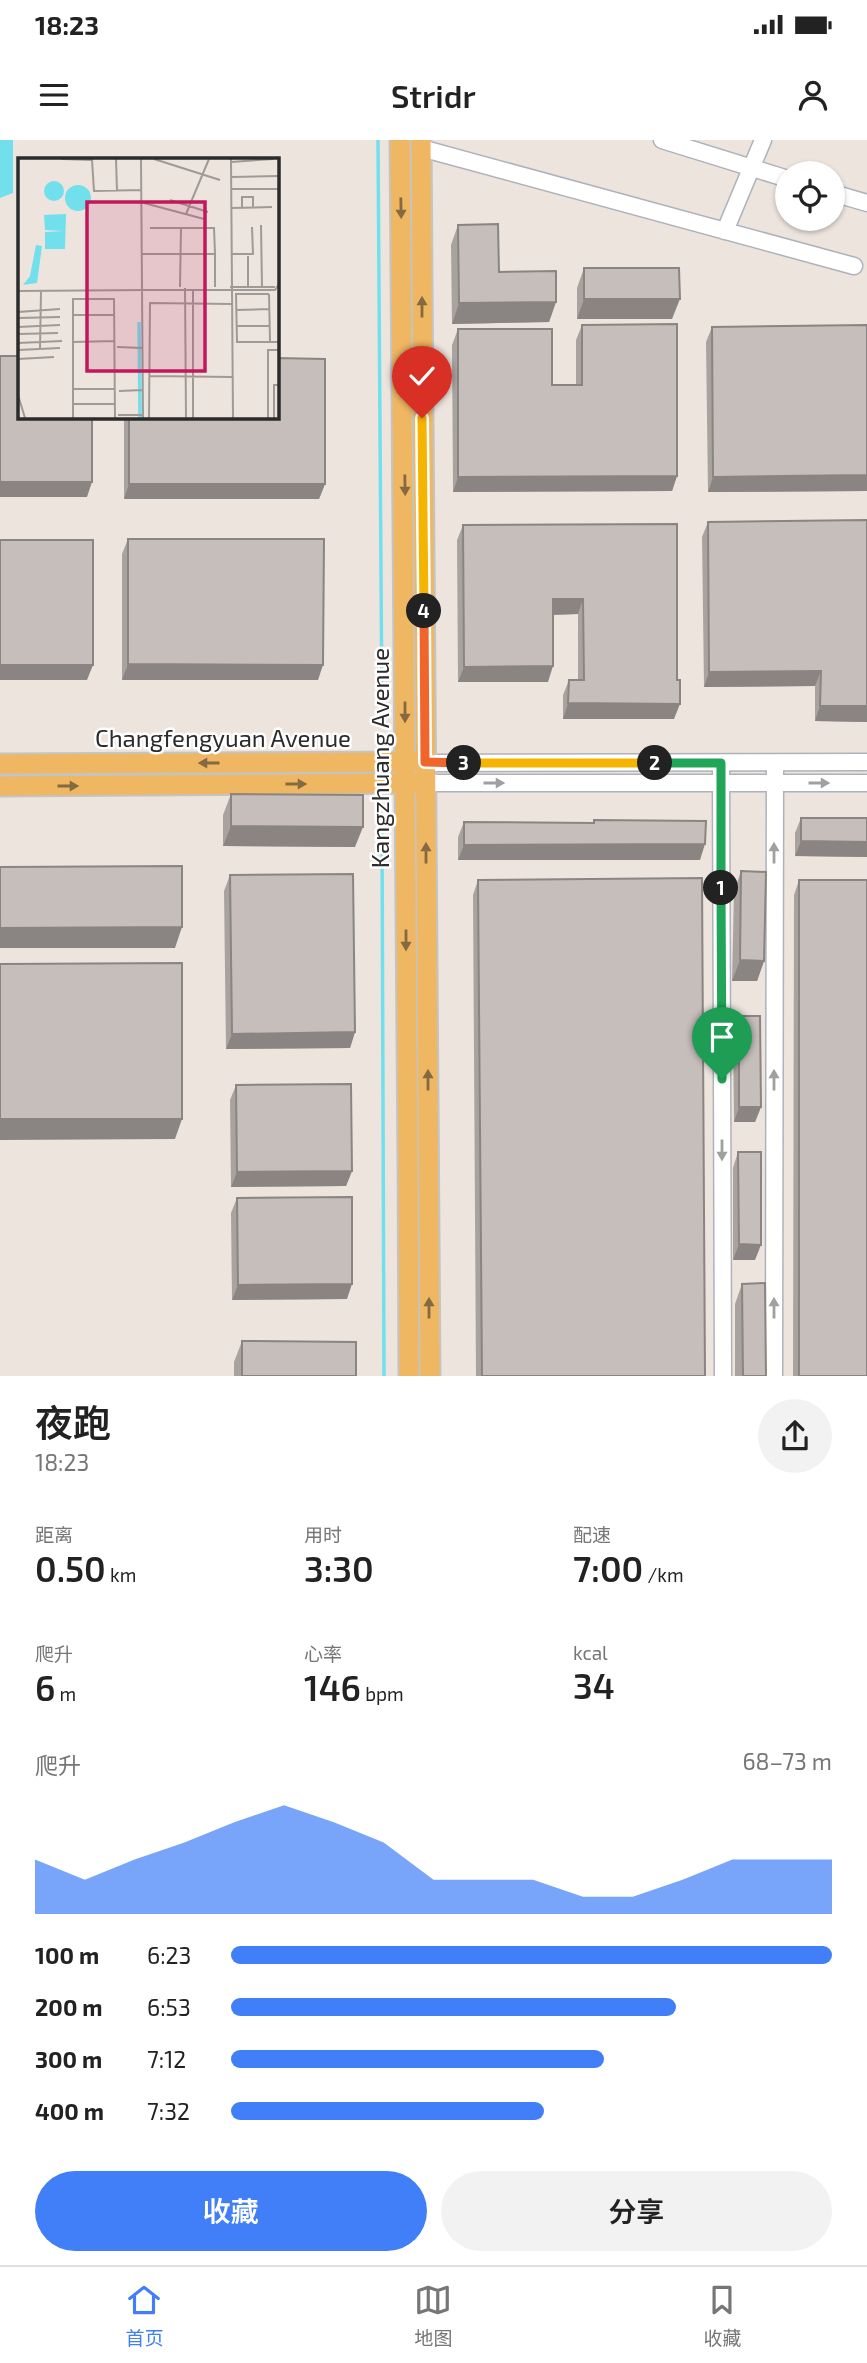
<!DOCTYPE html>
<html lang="zh">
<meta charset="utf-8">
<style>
:root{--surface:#fff;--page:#f2f2f2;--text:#222;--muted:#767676;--line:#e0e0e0;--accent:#407ff7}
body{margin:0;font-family:"Exo 2","Noto Sans SC",sans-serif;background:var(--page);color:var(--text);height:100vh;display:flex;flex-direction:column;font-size:26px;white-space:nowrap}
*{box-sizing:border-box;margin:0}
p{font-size:23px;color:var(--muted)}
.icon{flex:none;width:38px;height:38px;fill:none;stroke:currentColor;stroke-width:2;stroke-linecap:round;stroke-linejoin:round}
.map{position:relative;height:1236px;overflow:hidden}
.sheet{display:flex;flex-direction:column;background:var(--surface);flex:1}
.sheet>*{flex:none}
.tools{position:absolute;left:775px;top:21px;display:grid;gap:14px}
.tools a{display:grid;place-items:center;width:70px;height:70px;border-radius:50%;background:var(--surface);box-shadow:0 2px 5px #0004;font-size:35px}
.pin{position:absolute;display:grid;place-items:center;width:60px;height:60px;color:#fff;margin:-72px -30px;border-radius:50% 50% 50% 0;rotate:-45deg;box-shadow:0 0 7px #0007}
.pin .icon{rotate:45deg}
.km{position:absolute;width:35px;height:35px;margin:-18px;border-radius:50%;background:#222;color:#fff;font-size:19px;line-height:35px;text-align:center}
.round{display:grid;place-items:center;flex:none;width:74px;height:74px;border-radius:37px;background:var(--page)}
.overview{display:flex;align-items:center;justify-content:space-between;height:119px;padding:0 35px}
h1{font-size:38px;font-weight:600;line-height:52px}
.metrics{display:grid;grid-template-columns:repeat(3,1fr);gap:10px;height:119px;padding:7px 35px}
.metrics div{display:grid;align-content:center}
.metrics b{font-size:35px;font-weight:600}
.metrics small{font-size:19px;font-weight:400}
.metrics p{font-size:19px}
.chart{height:196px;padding:14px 35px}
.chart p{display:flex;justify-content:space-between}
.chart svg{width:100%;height:126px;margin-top:7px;fill:var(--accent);opacity:.7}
.primary-button{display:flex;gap:14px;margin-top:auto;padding:14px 35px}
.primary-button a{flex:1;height:80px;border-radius:42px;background:var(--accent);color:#fff;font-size:28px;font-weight:600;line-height:80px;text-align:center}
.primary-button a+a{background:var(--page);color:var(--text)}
ul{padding:0 35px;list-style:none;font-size:23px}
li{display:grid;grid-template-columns:112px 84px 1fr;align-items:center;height:52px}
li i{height:18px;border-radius:9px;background:var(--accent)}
.status{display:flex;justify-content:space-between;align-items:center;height:49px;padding:0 35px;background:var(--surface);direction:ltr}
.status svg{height:19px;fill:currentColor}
header{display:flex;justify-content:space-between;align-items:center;height:91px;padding:0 35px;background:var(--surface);font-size:32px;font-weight:600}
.dock{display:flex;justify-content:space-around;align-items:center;height:98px;border-top:2px solid var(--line);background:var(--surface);font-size:19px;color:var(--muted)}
.dock a{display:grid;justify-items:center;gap:4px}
.dock .selected{color:var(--accent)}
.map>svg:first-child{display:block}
.water{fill:#72dfed}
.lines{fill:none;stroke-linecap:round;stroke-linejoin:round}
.stream{stroke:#72dfed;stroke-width:3.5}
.minor-casing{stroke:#aeb3bb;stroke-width:19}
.major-casing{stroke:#c4c4c4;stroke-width:23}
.minor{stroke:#fff;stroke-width:16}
.major{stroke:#efb761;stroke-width:19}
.wall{fill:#a9a3a0}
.shaded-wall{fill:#8a8582}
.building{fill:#c5beba;stroke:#8a8582;stroke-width:2}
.oneway{fill:#836a43}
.oneway2{fill:#a0a0a0}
.split-1-casing{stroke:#fff;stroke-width:14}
.split-2-casing{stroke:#fff;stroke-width:14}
.split-3-casing{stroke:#fff;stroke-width:14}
.split-4-casing{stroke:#fff;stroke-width:14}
.split-5-casing{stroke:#fff;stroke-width:14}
.split-1{stroke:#22a559;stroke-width:9}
.split-2{stroke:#22a559;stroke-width:9}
.split-3{stroke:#f5b400;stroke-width:9}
.split-4{stroke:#f0652b;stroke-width:9}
.split-5{stroke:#f5b400;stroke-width:9}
.labels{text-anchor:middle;stroke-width:5;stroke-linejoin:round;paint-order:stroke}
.street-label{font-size:24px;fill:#2b2b2b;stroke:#fff}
.inset-river{fill:none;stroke:#72dfed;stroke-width:3.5}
.inset-road{fill:none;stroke:#9f9a96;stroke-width:2}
.view{fill:#c2185b;fill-opacity:0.15;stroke:#c2185b;stroke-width:3.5}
.inset-edge{fill:none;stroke:#2b2b2b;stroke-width:3.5}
</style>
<div class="status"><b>18:23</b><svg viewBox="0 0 49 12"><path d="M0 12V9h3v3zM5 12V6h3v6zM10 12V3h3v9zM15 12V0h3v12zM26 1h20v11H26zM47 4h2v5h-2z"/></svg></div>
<header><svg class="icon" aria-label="menu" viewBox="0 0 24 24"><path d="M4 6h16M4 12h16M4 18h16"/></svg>Stridr<svg class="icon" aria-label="person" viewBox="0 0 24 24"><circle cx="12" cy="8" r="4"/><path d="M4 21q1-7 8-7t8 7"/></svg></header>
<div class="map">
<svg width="867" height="1236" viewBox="0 0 867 1236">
<rect width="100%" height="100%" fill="#ede4de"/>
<path class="water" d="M 0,0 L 13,0 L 13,53 L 0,58 Z"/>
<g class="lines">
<g class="stream">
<path d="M 378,0 L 382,576"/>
<path d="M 382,689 L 384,1236"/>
</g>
<defs>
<g id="minor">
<path d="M 662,0 L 788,39"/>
<path d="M 421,8 L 854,126"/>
<path d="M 833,53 L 867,63"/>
<path d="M 725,91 L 763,0"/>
<path d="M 425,623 L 867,622"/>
<path d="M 721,623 L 723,1236"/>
<path d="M 425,643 L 867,643"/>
<path d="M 774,1236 L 775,623"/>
</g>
<g id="major">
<path d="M 400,0 C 406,412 407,824 409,1236"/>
<path d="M 421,0 L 430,1236"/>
<path d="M 0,624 L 417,622"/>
<path d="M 0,646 L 415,643"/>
</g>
</defs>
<use href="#minor" class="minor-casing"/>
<use href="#major" class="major-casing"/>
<use href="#minor" class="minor"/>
<use href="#major" class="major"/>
</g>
<g class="wall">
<path d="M 458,85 L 499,132 L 556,162 L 549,182 L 452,184 L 451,105 Z"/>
<path d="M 584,128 L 672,179 L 577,179 L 577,148 Z"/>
<path d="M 582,185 L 677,336 L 672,351 L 453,352 L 452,205 L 458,189 L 552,245 L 576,245 L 576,200 Z"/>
<path d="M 867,185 L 867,351 L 708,352 L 706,202 L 712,187 Z"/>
<path d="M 124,276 L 276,276 L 325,344 L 319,359 L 124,359 Z"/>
<path d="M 867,380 L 867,582 L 815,581 L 815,546 L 704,547 L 702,397 L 708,382 Z"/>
<path d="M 677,384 L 674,579 L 563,579 L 563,555 L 569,540 L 578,540 L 578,474 L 553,475 L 548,542 L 458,542 L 457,400 L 463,385 Z"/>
<path d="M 128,399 L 318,540 L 122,540 L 122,414 Z"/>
<path d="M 231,654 L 355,707 L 223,706 L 223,675 Z"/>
<path d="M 801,678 L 867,678 L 867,717 L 795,716 L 795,693 Z"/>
<path d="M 594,680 L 700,720 L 458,720 L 458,697 L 464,682 L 593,683 Z"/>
<path d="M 741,731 L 764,821 L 757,841 L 732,841 L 734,752 Z"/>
<path d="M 230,735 L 355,892 L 350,908 L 226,909 L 224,751 Z"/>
<path d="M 478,740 L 705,1236 L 476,1236 L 473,755 Z"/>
<path d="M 799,740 L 867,1236 L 793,1236 L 794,755 Z"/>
<path d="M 739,876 L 761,967 L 755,982 L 734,982 L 733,891 Z"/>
<path d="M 236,945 L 352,1031 L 346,1046 L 231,1047 L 230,960 Z"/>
<path d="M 738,1012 L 755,1120 L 733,1120 L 733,1028 Z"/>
<path d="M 237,1058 L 347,1159 L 232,1160 L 231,1073 Z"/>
<path d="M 742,1144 L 766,1236 L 735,1236 L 735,1164 Z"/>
<path d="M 242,1201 L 356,1236 L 234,1236 L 234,1222 Z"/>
</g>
<g class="shaded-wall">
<path d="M 584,159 L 680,159 L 672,179 L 577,179 Z"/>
<path d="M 556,162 L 549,182 L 452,184 L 459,163 Z"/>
<path d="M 867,335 L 867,351 L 708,352 L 713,337 Z"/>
<path d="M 677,336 L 672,351 L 453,352 L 458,337 Z"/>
<path d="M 0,342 L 92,342 L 87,357 L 0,357 Z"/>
<path d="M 129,344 L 325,344 L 319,359 L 124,359 Z"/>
<path d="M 553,459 L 583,459 L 578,474 L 547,475 Z"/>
<path d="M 128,524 L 323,525 L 318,540 L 122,540 Z"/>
<path d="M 0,525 L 93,525 L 87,540 L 0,540 Z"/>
<path d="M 553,526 L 548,542 L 458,542 L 464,527 Z"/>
<path d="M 821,531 L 815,546 L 704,547 L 709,532 Z"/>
<path d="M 568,563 L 680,564 L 674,579 L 563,579 Z"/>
<path d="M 820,566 L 867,566 L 867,582 L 815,581 Z"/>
<path d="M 231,686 L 363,687 L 355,707 L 223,706 Z"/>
<path d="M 801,701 L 867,702 L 867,717 L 795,716 Z"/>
<path d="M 705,704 L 700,720 L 458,720 L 464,705 Z"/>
<path d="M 182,787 L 175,808 L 0,808 L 0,788 Z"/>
<path d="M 740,820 L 764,821 L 757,841 L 732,841 Z"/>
<path d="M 355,892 L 350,908 L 226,909 L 232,894 Z"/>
<path d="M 739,967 L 761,967 L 755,982 L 734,982 Z"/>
<path d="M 0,979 L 182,979 L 175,999 L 0,1000 Z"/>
<path d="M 352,1031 L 346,1046 L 231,1047 L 237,1032 Z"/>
<path d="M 739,1104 L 761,1105 L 755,1120 L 733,1120 Z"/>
<path d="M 352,1144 L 347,1159 L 232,1160 L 238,1145 Z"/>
</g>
<g class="building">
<path d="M 498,84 L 499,132 L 556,131 L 556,162 L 459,163 L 458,85 Z"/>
<path d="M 584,128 L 679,128 L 680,159 L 584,159 Z"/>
<path d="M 677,184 L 677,336 L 458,337 L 458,189 L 552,189 L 552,245 L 582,245 L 582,185 Z"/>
<path d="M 867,185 L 867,335 L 713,337 L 712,187 Z"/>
<path d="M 0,216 L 19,216 L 19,276 L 92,276 L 92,342 L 0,342 Z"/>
<path d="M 276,218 L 325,219 L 325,344 L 129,344 L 129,276 L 276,276 Z"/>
<path d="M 867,380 L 867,566 L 820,566 L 821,531 L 709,532 L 708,382 Z"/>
<path d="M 677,384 L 677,540 L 680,540 L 680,564 L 568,563 L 569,540 L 584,540 L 583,459 L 553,459 L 553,526 L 464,527 L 463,385 Z"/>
<path d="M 128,399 L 324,399 L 323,525 L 128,524 Z"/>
<rect x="0" y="400" width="93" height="125"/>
<path d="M 231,654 L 363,655 L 363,687 L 231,686 Z"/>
<path d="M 801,678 L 867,678 L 867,702 L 801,701 Z"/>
<path d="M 594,680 L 706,681 L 705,704 L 464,705 L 464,682 L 594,683 Z"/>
<path d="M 182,726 L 182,787 L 0,788 L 0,727 Z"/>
<path d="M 741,731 L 766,732 L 764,821 L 740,820 Z"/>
<path d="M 353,734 L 355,892 L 232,894 L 230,735 Z"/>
<path d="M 702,738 L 705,1236 L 482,1236 L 478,740 Z"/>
<rect x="799" y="740" width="68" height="496"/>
<path d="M 182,823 L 182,979 L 0,979 L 0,824 Z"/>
<path d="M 739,876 L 760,876 L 761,967 L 739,967 Z"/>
<path d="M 351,944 L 352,1031 L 237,1032 L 236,945 Z"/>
<path d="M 738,1012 L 761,1012 L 761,1105 L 739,1104 Z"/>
<path d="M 352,1057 L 352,1144 L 238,1145 L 237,1058 Z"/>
<path d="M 765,1143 L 766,1236 L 743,1236 L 742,1144 Z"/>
<path d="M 242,1201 L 356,1202 L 356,1236 L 242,1236 Z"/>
</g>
<defs><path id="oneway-solid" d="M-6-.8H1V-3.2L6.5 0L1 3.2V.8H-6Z" transform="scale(1.75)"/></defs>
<g class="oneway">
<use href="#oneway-solid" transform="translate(401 68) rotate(89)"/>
<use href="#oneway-solid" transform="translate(422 167) rotate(-90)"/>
<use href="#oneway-solid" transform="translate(405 345) rotate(89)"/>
<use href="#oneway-solid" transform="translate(405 572) rotate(90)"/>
<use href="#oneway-solid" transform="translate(209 623) rotate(180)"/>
<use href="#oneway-solid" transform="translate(296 644)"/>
<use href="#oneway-solid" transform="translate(68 646)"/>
<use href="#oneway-solid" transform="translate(426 713) rotate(-90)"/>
<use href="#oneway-solid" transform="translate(406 800) rotate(90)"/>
<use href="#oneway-solid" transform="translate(428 940) rotate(-90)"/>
<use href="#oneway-solid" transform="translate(429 1168) rotate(-90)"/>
</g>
<g class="oneway2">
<use href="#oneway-solid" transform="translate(494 643)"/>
<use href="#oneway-solid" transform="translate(819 643)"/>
<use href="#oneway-solid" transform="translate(774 713) rotate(-90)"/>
<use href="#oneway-solid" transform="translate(774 940) rotate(-90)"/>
<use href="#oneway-solid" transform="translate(722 1010) rotate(90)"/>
<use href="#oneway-solid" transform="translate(774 1168) rotate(-90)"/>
</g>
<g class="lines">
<defs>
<path id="split-1" d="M 721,748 L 722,939"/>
<path id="split-2" d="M 655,623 L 721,623 L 721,748"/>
<path id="split-3" d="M 464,623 L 655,623"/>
<path id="split-4" d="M 424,471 L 425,622 L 464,623"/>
<path id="split-5" d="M 422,278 L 424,471"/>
</defs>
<use href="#split-1" class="split-1-casing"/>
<use href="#split-2" class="split-2-casing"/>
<use href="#split-3" class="split-3-casing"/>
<use href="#split-4" class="split-4-casing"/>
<use href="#split-5" class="split-5-casing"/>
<use href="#split-1" class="split-1"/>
<use href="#split-2" class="split-2"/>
<use href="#split-3" class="split-3"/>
<use href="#split-4" class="split-4"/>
<use href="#split-5" class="split-5"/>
</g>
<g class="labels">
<g class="street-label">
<text x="223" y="607">Changfengyuan Avenue</text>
<text transform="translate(381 618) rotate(-90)" y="8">Kangzhuang Avenue</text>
</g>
</g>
<g transform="translate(18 18)">
<rect width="261" height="261" fill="#ede4de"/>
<path d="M26 33a10 10 0 1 1 20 0a10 10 0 1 1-20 0ZM47 40a13 13 0 1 1 26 0a13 13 0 1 1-26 0ZM 48,56 L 47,91 L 27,91 L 27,74 L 45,73 L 27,72 L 26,57 ZM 18,87 L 24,88 L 19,125 L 5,127 L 12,118 Z" fill="#72dfed"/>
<path class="inset-river" d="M 121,164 L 122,260"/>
<path class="inset-road" d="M 44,1 L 74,2 L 76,33 L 123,32M 98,1 L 99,33M 123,1 L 125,260M 136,1 L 202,22M 213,1 L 215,260M 213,4 L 255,1M 213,19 L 261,18M 213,31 L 261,31M 152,42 L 190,54M 126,45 L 186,61M 213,50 L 254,49M 224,50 L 224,39 L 235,39 L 235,49M 168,56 L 191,1M 243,67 L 244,129M 132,70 L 163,70M 124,96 L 197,96 L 197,129M 213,96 L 235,96 L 234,69M 230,98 L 230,129M 162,129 L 163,70 L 196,70 L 197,96M 212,129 L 257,129M 167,130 L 168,260M 127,132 L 257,132 L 261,126M 0,133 L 127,132M 251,136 L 218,136 L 219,184 L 252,184M 251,136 L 252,184 L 261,184M 218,152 L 252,151M 0,154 L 42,151M 55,157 L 96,157M 0,160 L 42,159M 218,168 L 252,168M 0,169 L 42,167M 0,176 L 40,175M 55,184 L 96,183M 0,185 L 44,183M 99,189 L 125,190M 22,191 L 23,133M 0,192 L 42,190M 0,201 L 36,199M 131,218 L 214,219M 55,231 L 97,231M 101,233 L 125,232M 0,237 L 7,260M 55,246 L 97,246M 100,257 L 125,257M 55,260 L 55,141 L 96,141 L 97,260M 131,260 L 132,145 L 214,146M 175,260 L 175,132M 250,260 L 250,192 L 261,192M 256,260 L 256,227 L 261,227"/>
<path class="view" d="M 69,44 L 187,44 L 187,213 L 69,213 Z"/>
<rect width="261" height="261" class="inset-edge"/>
</g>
</svg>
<div class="tools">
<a><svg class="icon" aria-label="locate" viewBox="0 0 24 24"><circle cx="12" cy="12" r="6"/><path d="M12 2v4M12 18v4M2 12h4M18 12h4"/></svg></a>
</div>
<div class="pin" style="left:722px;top:939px;background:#1e9e55"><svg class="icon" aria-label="arrive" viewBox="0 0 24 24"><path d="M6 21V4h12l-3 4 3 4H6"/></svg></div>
<div class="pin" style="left:422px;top:278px;background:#d93025"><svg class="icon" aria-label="check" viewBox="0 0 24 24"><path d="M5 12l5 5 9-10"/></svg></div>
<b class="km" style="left:721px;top:748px">1</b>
<b class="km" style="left:655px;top:623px">2</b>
<b class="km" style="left:464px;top:623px">3</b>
<b class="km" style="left:424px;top:471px">4</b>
</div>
<section class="sheet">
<div class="overview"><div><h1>夜跑</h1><p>18:23</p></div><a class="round"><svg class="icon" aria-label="share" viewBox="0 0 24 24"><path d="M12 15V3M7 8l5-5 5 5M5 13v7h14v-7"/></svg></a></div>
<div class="metrics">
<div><p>距离</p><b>0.50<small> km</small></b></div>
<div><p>用时</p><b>3:30</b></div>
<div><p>配速</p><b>7:00<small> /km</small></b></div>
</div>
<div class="metrics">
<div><p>爬升</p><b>6<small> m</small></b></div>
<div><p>心率</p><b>146<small> bpm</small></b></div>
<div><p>kcal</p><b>34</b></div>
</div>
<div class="chart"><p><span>爬升</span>68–73 m</p>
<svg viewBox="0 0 160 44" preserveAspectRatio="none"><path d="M0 44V25L10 32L20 25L30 19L40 12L50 6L60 12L70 19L80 32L90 32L100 32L110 38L120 38L130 32L140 25L150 25L160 25V44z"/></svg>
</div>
<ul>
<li><b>100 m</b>6:23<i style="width:100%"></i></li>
<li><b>200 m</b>6:53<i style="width:74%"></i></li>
<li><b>300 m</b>7:12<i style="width:62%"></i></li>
<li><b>400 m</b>7:32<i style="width:52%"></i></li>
</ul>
<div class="primary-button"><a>收藏</a><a>分享</a></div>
</section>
<nav class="dock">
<a class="selected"><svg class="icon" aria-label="home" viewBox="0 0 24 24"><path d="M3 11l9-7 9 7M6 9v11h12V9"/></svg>首页</a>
<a><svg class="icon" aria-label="map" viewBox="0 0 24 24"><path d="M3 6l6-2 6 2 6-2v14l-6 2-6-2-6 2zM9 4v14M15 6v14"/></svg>地图</a>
<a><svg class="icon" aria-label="saved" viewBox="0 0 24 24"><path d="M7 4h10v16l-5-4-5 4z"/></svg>收藏</a>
</nav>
